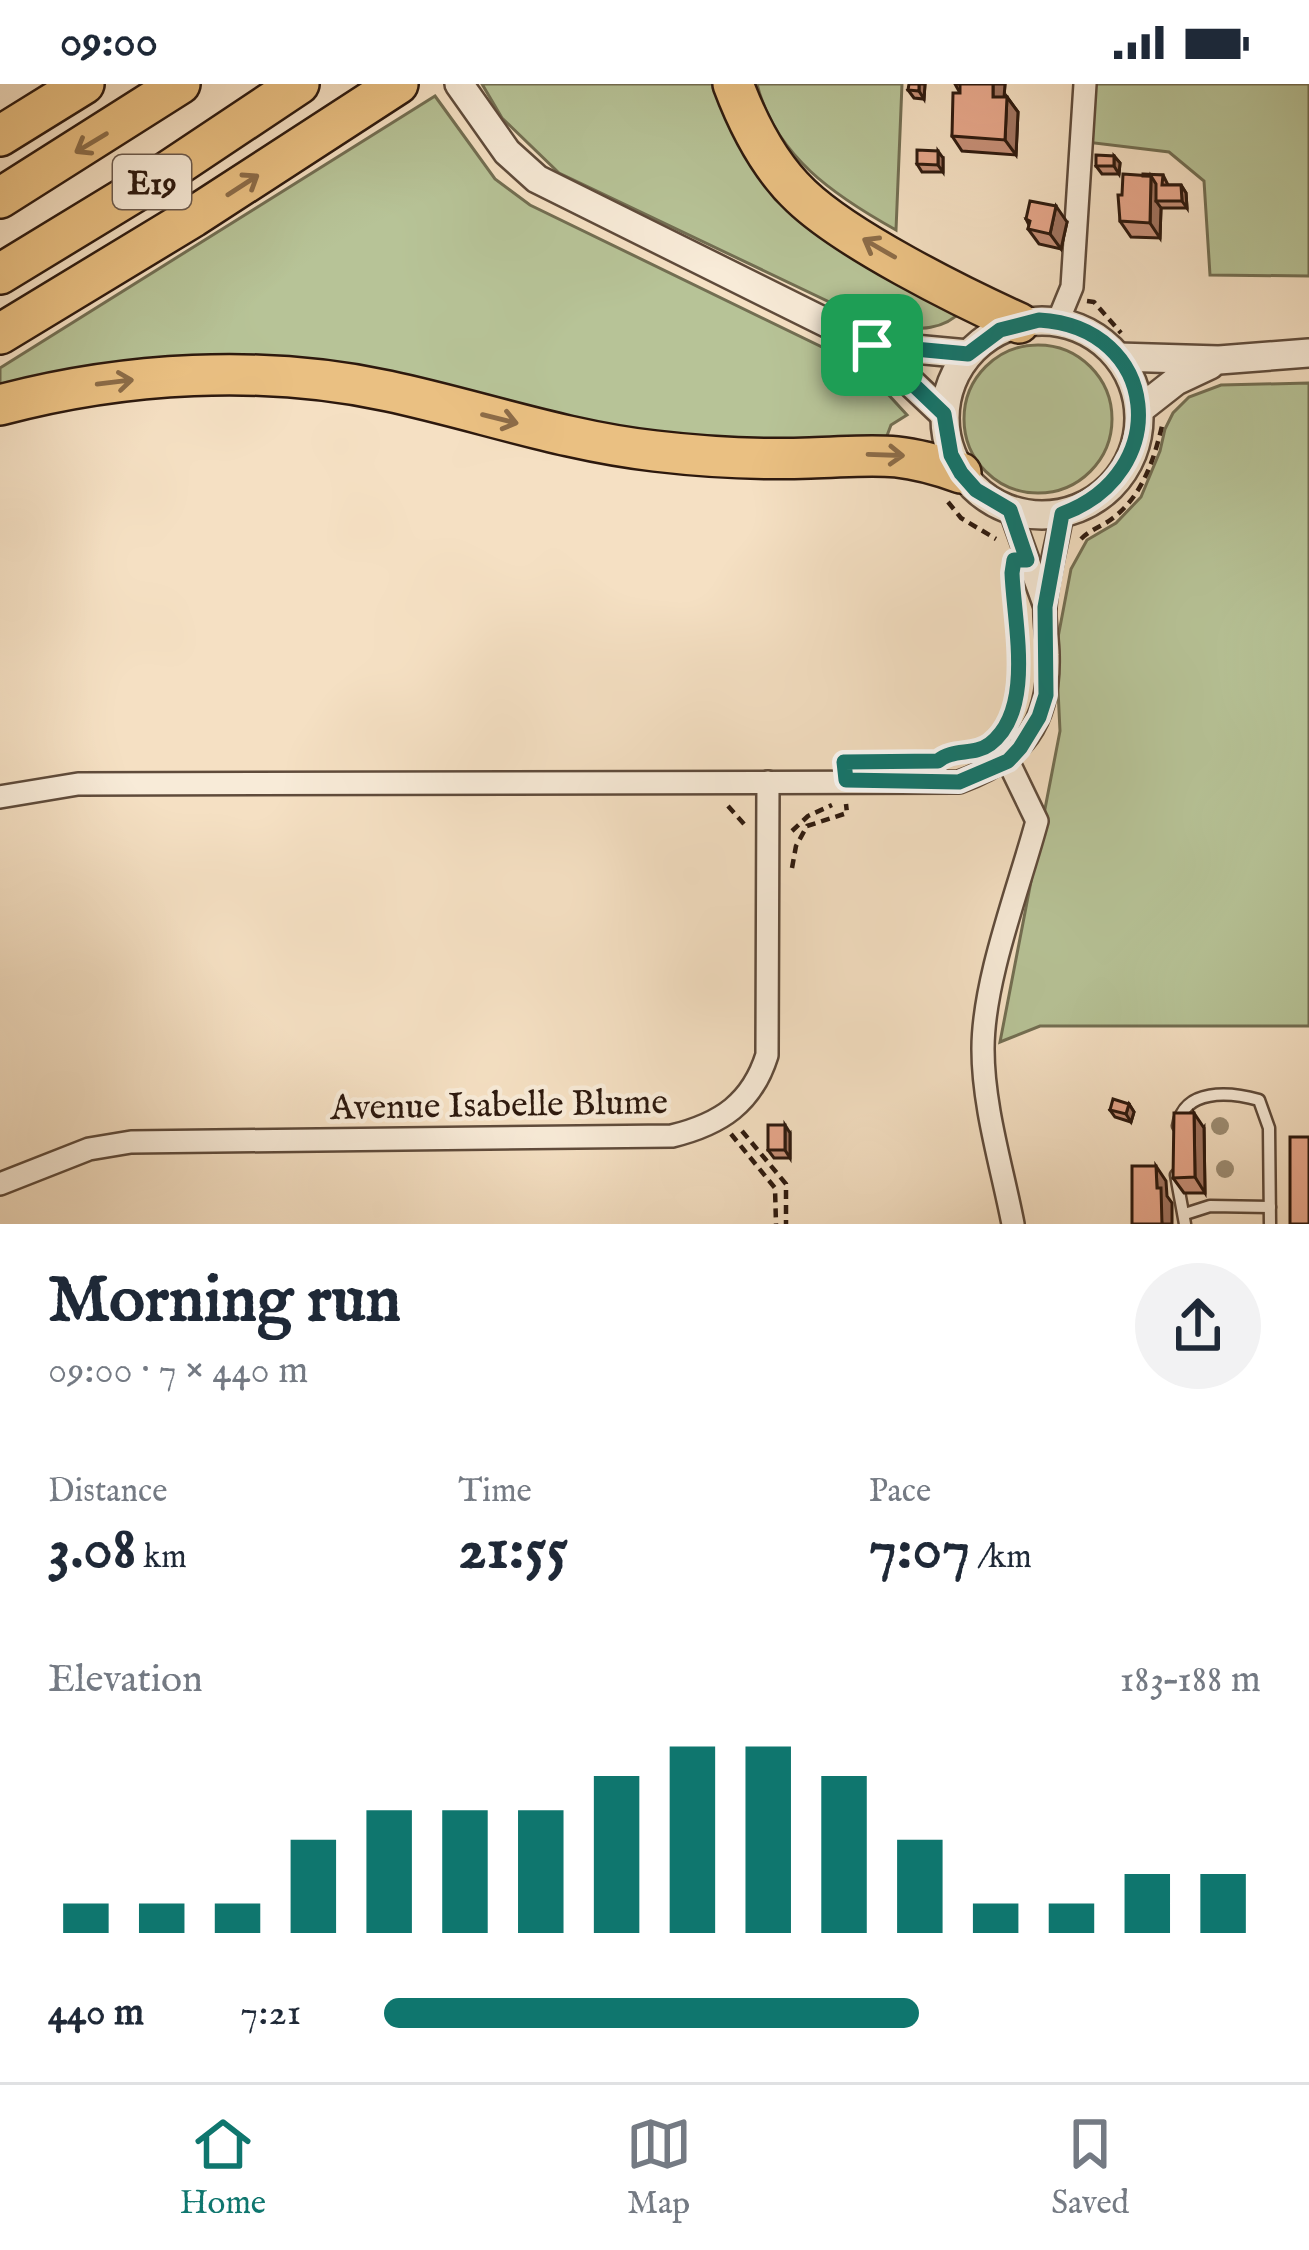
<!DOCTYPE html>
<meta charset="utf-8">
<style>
:root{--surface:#fff;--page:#f2f2f3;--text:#1f2937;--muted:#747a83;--line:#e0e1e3;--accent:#0f766e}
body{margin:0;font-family:"IM FELL English",serif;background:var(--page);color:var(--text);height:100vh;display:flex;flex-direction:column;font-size:45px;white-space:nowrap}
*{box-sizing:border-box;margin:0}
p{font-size:39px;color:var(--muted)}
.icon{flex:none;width:66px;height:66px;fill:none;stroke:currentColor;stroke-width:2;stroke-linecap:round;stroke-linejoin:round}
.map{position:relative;height:1140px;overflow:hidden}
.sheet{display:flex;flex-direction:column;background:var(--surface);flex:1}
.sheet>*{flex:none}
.pin{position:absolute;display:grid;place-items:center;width:102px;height:102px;color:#fff;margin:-51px;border-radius:24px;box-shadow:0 6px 18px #0006}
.round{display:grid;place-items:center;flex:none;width:126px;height:126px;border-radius:63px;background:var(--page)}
.headline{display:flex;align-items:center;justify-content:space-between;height:204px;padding:0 48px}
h1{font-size:66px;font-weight:800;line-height:90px}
.metrics{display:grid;grid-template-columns:repeat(3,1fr);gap:18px;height:204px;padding:12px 48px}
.metrics div{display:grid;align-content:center}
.metrics b{font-size:60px;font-weight:800}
.metrics small{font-size:33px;font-weight:400}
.metrics p{font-size:33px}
.chart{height:336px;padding:24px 48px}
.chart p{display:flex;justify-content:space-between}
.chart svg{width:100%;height:216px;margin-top:12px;stroke:var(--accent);stroke-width:6}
ul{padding:0 48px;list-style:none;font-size:39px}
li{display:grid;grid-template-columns:192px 144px 1fr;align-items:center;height:90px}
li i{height:30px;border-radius:15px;background:var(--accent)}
.status{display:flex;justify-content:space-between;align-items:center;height:84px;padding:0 60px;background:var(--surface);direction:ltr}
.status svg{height:33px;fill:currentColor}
.menu{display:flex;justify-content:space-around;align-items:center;height:168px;border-top:3px solid var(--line);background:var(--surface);font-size:33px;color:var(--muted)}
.menu a{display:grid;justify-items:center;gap:6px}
.menu .active{color:var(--accent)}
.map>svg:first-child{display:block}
.green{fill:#b7c397;stroke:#726e52;stroke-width:3}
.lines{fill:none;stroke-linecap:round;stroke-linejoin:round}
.service-casing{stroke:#5f4b3b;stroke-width:15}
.minor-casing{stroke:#5f4b3b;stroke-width:26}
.tertiary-casing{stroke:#5f4b3b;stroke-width:32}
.motorway-casing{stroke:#2d190e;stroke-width:44}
.path{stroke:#2d190e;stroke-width:4.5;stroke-dasharray:9 6;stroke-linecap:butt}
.service{stroke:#f8ebd8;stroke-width:10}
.minor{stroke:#f8ebd8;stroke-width:21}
.tertiary{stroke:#f8ebd8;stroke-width:27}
.motorway{stroke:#eac082;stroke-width:39}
.tree{fill:#9e8f76}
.wall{fill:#c79078;stroke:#2d190e;stroke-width:3}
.shaded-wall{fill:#a27561;stroke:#2d190e;stroke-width:3}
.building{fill:#e7a78b;stroke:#2d190e;stroke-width:3}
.oneway{stroke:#8c6c48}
.route-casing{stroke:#fff;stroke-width:24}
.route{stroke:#0f766e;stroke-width:15}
.labels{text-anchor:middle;stroke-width:9;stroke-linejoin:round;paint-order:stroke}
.shield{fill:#f8ebd8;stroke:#6a584b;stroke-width:3}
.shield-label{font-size:33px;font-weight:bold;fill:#2d190e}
.street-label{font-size:36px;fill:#2d190e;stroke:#f8ebd8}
</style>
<div class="status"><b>09:00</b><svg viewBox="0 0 49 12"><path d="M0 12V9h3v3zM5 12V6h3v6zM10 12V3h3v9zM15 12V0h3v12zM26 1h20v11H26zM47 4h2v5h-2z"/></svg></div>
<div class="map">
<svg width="1309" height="1140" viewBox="0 0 1309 1140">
<rect width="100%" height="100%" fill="#f5e0c3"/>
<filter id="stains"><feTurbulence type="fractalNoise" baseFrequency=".00167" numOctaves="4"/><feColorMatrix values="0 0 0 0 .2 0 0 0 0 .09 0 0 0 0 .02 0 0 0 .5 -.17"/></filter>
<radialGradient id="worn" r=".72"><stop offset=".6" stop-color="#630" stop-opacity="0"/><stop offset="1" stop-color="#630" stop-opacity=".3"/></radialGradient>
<g class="green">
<path d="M 482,0 L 721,0 L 749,68 L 963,226 C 941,249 914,245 884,244 L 559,89 L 502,34 Z"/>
<path d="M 757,0 L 902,0 L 896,146 C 835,112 775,72 757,0 Z"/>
<path d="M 1089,0 L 1309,0 L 1309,192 L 1210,191 L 1204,97 L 1169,68 L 1086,58 Z"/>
<path d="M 435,12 L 495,95 L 530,121 L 863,283 L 907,331 L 891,341 L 885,357 L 644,354 L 433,304 L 0,305 L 0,284 Z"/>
<circle cx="1038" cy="335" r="74"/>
<path d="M 1309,299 L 1309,942 L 1040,942 L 1000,958 L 1060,647 L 1056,564 L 1071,485 L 1087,456 L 1116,439 L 1141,413 L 1160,367 L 1165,345 L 1173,329 L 1189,313 L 1221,301 Z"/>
</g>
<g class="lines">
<defs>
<g id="service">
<path d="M 1178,1042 C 1183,1004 1230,1008 1259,1016 L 1269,1044 L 1270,1140"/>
<path d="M 1176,1091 L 1185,1140"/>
<path d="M 1185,1130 L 1210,1122 L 1270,1123"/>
</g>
<g id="minor">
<path d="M 1058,237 L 1072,203 L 1085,0"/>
<path d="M 1010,426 L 1045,523"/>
<path d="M 1008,677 L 1037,737 C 1019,804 983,896 983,965 C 983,1023 1002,1083 1013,1140"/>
<path d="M 0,713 L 78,700 L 959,698 C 1023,675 1050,640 1048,571 C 1048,555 1044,539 1045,523 C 1047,493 1057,461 1062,430"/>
<path d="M 0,1100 L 89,1065 L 131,1058 L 672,1052 C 721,1040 752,1019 767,971 L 768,698"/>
</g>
<g id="tertiary">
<path d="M 459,0 L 507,68 L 537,95 L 871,261 L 944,330"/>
<circle cx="1042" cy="334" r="97"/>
<path d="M 871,261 L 968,270"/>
<path d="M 1118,273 L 1219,276 L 1309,269"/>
<path d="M 1139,326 L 1176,297 L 1210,281"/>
</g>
<g id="motorway">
<path d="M 733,0 C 748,40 769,82 801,112 C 847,156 959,212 1019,239"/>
<path d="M 0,52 L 84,0"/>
<path d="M 0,114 L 180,0"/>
<path d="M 0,190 L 161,92 L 299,0"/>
<path d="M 0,250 L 193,133 L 398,0"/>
<path d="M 0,321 C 124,288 262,280 388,307 C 477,326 564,357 655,367 C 706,373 758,376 810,374 C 876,372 896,366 961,389"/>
</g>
</defs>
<use href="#service" class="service-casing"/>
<use href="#minor" class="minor-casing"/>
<use href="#tertiary" class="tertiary-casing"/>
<use href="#motorway" class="motorway-casing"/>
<g class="path">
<path d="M 1087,217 L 1094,218 L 1121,249"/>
<path d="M 948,418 L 961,434 L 996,455"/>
<path d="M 1081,455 C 1091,445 1103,442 1113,434 C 1142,412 1154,376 1162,342"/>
<path d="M 1012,499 L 1015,626"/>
<path d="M 942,674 L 971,667"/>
<path d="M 728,722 L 745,741"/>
<path d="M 792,747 L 808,732 L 832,721"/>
<path d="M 792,784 L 796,762 L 807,742 L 847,729 L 846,720"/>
<path d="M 742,1047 L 786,1100 L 786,1140"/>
<path d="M 731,1050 L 775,1104 L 776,1140"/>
</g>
<use href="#service" class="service"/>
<use href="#minor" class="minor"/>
<use href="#tertiary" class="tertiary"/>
<use href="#motorway" class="motorway"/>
</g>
<g class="tree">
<circle cx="1220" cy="1042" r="9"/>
<circle cx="1225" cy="1085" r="9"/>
</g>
<g class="wall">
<path d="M 925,0 L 924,15 L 914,14 L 908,6 Z"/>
<path d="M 955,0 L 1005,0 L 1004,13 L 1007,13 L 1018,28 L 1016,71 L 962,67 L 952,52 L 960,9 Z"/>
<path d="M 1114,72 L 1120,79 L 1119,90 L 1102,90 L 1096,82 Z"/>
<path d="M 943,74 L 943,88 L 922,88 L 917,80 Z"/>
<path d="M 1163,91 L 1168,101 L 1181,101 L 1186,109 L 1187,124 L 1161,124 L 1160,154 L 1131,153 L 1120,137 L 1122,111 L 1143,92 Z"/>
<path d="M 1026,135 L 1067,138 L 1061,165 L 1039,160 L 1028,145 L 1029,141 Z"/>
<path d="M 1129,1020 L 1134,1028 L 1131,1038 L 1115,1033 L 1110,1026 Z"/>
<path d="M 1204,1044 L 1205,1109 L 1184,1109 L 1173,1094 Z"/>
<path d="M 790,1049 L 790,1074 L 774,1074 L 768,1066 Z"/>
</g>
<g class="shaded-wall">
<path d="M 919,0 L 925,0 L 924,15 L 919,7 Z"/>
<path d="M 993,0 L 1005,0 L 1003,28 L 993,13 Z"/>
<path d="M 1007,13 L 1018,28 L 1016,71 L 1005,56 Z"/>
<path d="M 938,67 L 943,74 L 943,88 L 938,81 Z"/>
<path d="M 1114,72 L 1120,79 L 1119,90 L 1114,82 Z"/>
<path d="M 1151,92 L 1162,107 L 1156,117 L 1161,124 L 1160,154 L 1150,139 Z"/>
<path d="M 1181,101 L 1186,109 L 1187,124 L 1182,117 Z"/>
<path d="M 1056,122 L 1067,138 L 1061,165 L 1050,150 Z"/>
<path d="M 1129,1020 L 1134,1028 L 1131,1038 L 1126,1030 Z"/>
<path d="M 1194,1029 L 1204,1044 L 1205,1109 L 1195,1093 Z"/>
<path d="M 785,1041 L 790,1049 L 790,1074 L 785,1066 Z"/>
<path d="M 1156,1082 L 1166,1097 L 1167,1112 L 1172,1119 L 1172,1140 L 1162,1140 L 1157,1104 Z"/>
</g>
<g class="building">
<path d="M 909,0 L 919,0 L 919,7 L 908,6 Z"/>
<path d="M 960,0 L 993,0 L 993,13 L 1007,13 L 1005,56 L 952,52 L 953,9 L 960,9 Z"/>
<path d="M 917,66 L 938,67 L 938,81 L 917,80 Z"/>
<path d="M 1096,71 L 1114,72 L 1114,82 L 1096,82 Z"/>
<path d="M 1123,90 L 1151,92 L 1150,139 L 1120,137 L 1118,111 L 1122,111 Z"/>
<path d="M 1143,90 L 1163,91 L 1162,101 L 1181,101 L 1182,117 L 1156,117 L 1156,100 L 1151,92 L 1143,92 Z"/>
<path d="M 1030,117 L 1056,122 L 1050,150 L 1028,145 L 1030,137 L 1026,135 Z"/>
<path d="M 1113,1015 L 1129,1020 L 1126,1030 L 1110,1026 Z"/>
<path d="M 1174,1029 L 1194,1029 L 1195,1093 L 1173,1094 Z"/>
<rect x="768" y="1041" width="17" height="25"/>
<rect x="1290" y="1053" width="19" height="87"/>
<path d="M 1132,1082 L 1156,1082 L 1157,1104 L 1161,1104 L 1162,1140 L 1132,1140 Z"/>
</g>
<defs><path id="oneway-shaft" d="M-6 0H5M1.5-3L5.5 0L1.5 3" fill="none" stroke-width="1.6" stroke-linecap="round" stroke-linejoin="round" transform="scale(3)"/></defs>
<g class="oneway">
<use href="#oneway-shaft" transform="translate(91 59) rotate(149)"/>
<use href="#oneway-shaft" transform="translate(243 101) rotate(-33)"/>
<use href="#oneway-shaft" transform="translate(879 164) rotate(-150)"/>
<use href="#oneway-shaft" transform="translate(115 298) rotate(-7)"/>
<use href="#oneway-shaft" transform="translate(500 335) rotate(14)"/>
<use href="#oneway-shaft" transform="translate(886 371) rotate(2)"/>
</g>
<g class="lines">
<defs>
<path id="route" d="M 1039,236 C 1160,243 1174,389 1062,430 L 1045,523 L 1046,611 L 1039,633 L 1020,664 L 1008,677 L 959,698 L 846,696 L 844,678 L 938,677 C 953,664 974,672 990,660 C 1035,626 1014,540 1012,489 L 1014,476 L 1027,476 L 1010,426 L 976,406 L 961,389 L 951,371 L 944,330 L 872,261 L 968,270 L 1000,246 Z"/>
</defs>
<use href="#route" class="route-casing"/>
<use href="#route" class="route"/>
</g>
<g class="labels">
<rect class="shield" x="113" y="71" width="78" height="54" rx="9"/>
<g class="shield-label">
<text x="152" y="110">E19</text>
</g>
<g class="street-label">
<text transform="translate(499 1019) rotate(-1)" y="13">Avenue Isabelle Blume</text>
</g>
</g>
<rect width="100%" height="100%" filter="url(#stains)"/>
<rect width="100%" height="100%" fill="url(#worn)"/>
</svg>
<div class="pin" style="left:872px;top:261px;background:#1e9e55"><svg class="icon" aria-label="arrive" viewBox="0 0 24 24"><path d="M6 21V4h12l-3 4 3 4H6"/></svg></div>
</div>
<section class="sheet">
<div class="headline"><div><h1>Morning run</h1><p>09:00 · 7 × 440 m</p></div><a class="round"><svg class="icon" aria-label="share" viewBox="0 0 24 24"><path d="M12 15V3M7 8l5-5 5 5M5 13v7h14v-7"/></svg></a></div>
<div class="metrics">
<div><p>Distance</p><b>3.08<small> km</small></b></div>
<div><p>Time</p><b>21:55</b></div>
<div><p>Pace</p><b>7:07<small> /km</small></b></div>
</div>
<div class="chart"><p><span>Elevation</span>183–188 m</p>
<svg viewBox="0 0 160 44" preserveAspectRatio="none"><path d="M5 44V38M15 44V38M25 44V38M35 44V25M45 44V19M55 44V19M65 44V19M75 44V12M85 44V6M95 44V6M105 44V12M115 44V25M125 44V38M135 44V38M145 44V32M155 44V32"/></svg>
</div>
<ul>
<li><b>440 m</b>7:21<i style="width:61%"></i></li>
</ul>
</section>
<nav class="menu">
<a class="active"><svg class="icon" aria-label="home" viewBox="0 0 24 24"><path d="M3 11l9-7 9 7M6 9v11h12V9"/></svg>Home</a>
<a><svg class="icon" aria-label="map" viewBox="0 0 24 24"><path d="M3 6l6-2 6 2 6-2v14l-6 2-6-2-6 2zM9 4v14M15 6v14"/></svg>Map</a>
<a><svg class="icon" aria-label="saved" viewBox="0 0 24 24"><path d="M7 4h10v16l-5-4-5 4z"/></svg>Saved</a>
</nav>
